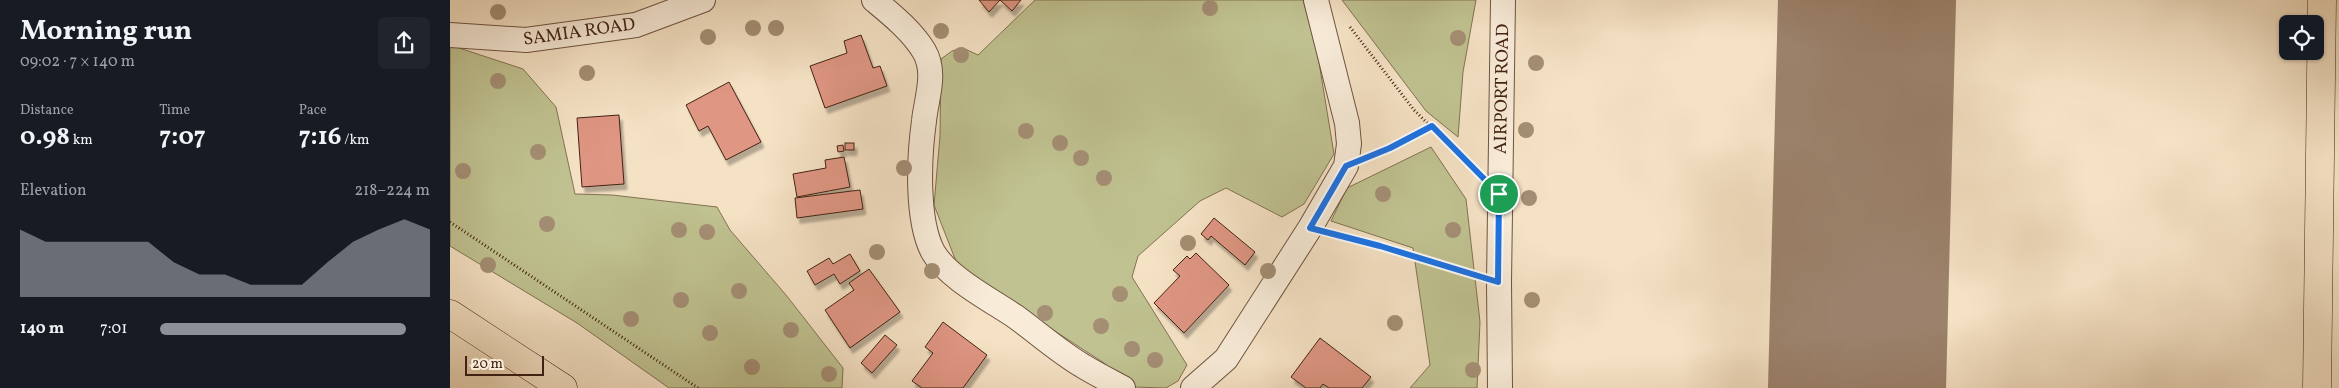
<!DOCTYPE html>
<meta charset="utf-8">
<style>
:root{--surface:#171b24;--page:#20242c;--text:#f1f3f6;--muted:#9ea1a6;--accent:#8c9099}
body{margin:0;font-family:Vollkorn,serif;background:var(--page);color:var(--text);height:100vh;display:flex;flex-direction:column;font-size:19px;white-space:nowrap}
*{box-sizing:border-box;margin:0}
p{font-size:16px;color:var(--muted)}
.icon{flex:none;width:28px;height:28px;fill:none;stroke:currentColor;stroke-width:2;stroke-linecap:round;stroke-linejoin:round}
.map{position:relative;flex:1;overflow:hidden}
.sheet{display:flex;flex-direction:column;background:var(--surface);width:450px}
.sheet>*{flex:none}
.controls{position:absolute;left:1829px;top:15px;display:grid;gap:10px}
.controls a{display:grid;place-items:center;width:45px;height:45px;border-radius:8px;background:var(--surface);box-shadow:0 1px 4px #0004;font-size:25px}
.scale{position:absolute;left:15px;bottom:12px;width:79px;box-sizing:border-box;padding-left:5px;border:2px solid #432213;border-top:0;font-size:14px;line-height:18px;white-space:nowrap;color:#432213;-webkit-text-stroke:4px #f8ecd9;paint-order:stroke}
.pin{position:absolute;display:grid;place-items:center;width:42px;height:42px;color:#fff;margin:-21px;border:2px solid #fff;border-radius:50%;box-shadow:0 1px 5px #0007}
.round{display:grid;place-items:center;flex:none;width:52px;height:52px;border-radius:8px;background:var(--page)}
.summary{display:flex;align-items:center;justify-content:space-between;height:85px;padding:0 20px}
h1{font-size:28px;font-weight:700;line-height:38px}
.metrics{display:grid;grid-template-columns:repeat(3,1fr);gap:8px;height:85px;padding:5px 20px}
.metrics div{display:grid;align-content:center}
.metrics b{font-size:25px;font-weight:700}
.metrics small{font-size:14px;font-weight:400}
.metrics p{font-size:14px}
.chart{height:140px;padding:10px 20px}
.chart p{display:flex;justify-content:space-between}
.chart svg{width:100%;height:90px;margin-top:5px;fill:var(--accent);opacity:.7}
ul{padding:0 20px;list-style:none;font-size:16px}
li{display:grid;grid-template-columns:80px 60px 1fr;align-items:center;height:38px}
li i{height:12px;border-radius:6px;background:var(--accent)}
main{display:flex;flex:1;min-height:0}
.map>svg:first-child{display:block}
.green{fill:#c0c291;stroke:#827252}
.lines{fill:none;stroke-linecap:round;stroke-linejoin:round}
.runway{stroke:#9c826c;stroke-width:178}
.building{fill:#df9683;stroke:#432213;filter:url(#shadow)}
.street-casing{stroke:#705240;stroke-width:26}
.highway-casing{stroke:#432213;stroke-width:29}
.path{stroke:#432213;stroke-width:3;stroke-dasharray:1 2.5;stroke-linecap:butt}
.street{stroke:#f8ecd9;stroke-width:24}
.highway{stroke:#f5e2c5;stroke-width:28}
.tree{fill:#a48e74}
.route-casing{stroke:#fff;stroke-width:10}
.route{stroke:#1a73e8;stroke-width:6}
.labels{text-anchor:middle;stroke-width:5;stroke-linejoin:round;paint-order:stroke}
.street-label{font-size:18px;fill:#432213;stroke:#f8ecd9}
</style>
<main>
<section class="sheet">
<div class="summary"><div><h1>Morning run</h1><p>09:02 · 7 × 140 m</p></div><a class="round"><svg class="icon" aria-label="share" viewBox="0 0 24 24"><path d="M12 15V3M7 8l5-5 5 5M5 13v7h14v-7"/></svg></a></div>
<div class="metrics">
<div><p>Distance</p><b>0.98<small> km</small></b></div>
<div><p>Time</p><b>7:07</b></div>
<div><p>Pace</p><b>7:16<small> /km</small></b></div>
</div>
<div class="chart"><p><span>Elevation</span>218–224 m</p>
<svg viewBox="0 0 160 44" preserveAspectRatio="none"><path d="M0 44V11L10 17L20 17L30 17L40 17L50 17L60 27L70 33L80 33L90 38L100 38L110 38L120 27L130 17L140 11L150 6L160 11V44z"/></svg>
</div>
<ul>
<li><b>140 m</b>7:01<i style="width:91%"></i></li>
</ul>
</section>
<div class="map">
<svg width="1889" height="388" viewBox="0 0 1889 388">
<defs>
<filter id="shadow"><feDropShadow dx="3" dy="5.5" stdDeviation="1" flood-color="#0004"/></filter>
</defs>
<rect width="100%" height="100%" fill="#f5e2c5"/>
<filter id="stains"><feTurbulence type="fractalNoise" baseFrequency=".004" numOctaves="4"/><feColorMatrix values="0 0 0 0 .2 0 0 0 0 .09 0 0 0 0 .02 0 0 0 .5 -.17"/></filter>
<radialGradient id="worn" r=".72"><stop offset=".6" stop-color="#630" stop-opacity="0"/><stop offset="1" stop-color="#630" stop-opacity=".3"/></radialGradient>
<g class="green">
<path d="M 585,0 L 853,0 L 866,44 L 884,154 L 854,204 L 832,217 L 776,188 L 750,201 L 688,256 L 682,277 L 737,365 L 728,381 L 716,388 L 683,387 L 654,363 L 509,269 L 484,205 L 490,136 L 491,59 L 502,51 L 513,48 L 528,55 Z"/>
<path d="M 892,0 L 1026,0 L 1013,72 L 1008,137 L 976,111 Z"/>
<path d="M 0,45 L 73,69 L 106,107 L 125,194 L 162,195 L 267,207 L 280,230 L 336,295 L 393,368 L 392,388 L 219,388 L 127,323 L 0,246 Z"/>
<path d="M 981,147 L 1016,199 L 1030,322 L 1027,388 L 960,388 L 980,365 L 963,248 L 881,221 L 897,188 Z"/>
</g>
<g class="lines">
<path class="runway" d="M 1407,388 L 1417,0"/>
</g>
<g class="building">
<path d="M 529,0 L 550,0 L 539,12 Z"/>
<path d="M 550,0 L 571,0 L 562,11 Z"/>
<path d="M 411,35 L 423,68 L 430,66 L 437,86 L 375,108 L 360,66 L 397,53 L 394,41 Z"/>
<path d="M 279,82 L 311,142 L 276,160 L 258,126 L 249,131 L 236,105 Z"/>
<path d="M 169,115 L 174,184 L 132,187 L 127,118 Z"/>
<rect x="395" y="143" width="9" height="7"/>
<path d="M 393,145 L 394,151 L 388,152 L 387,146 Z"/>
<path d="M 394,157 L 400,187 L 347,197 L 343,174 L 376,168 L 375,160 Z"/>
<path d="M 410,190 L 413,209 L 347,218 L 345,198 Z"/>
<path d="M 764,218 L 805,252 L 795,265 L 761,236 L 758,240 L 751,234 Z"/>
<path d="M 746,253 L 779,285 L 734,333 L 704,303 L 730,276 L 723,270 L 737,256 L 740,259 Z"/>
<path d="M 400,254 L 410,271 L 390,284 L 384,274 L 365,285 L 357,271 L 379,258 L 383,264 Z"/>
<path d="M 419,269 L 450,312 L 400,348 L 375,310 L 404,290 L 399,283 Z"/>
<path d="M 493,322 L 537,355 L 513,388 L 472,388 L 462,381 L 483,353 L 475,347 Z"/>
<path d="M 435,335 L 447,345 L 422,373 L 411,363 Z"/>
<path d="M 870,338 L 921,377 L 912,388 L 879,388 L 873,384 L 870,388 L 856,388 L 841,377 Z"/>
</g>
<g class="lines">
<defs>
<g id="street">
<path d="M 424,0 C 442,15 462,31 474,51 C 487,73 476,99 474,121 C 469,157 466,220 483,252 C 498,278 541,300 566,317 C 588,333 609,352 633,366 C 646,374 660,381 673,388"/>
<path d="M 0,35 L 76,40 L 186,25 L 253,0"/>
<path d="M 743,388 L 776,359 L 860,228 L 896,166 L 899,144 L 897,123 L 866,0"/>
<path d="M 1050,388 L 1049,282 L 1053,0"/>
</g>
<g id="highway">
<path d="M 0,314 L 113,388"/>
<path d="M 1867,388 L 1872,0"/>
</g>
</defs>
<use href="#street" class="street-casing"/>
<use href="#highway" class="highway-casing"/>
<g class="path">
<path d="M 900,27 L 964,110 L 1026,171"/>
<path d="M 922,156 L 982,126"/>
<path d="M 0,222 L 248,388"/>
<path d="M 886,235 L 1024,274"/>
</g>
<use href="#street" class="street"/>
<use href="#highway" class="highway"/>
</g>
<g class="tree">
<circle cx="760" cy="8" r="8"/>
<circle cx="48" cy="12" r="8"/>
<circle cx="303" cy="28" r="8"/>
<circle cx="326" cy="28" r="8"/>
<circle cx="491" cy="31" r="8"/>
<circle cx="258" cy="37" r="8"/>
<circle cx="1008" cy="38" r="8"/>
<circle cx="511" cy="55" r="8"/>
<circle cx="1086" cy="63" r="8"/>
<circle cx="137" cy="73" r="8"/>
<circle cx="48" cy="81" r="8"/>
<circle cx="1076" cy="130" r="8"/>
<circle cx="576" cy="131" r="8"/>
<circle cx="610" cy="143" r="8"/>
<circle cx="88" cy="152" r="8"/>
<circle cx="631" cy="158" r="8"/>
<circle cx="454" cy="168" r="8"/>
<circle cx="13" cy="171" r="8"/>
<circle cx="654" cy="178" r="8"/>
<circle cx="933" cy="194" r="8"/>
<circle cx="1079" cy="198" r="8"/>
<circle cx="97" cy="224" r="8"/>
<circle cx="229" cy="230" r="8"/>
<circle cx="1003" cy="230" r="8"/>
<circle cx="257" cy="232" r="8"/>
<circle cx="738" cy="243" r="8"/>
<circle cx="427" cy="252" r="8"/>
<circle cx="38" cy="265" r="8"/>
<circle cx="482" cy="271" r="8"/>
<circle cx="818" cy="271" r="8"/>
<circle cx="289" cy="291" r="8"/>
<circle cx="670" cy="294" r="8"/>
<circle cx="231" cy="300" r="8"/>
<circle cx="1082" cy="300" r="8"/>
<circle cx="595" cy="313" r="8"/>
<circle cx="181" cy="319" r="8"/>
<circle cx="945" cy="323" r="8"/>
<circle cx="651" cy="326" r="8"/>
<circle cx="341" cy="330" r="8"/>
<circle cx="260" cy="333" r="8"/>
<circle cx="682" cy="349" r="8"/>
<circle cx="705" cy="360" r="8"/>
<circle cx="302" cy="367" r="8"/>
<circle cx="1023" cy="370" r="8"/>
<circle cx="379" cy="374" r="8"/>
</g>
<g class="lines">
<defs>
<path id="route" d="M 982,126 L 1049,194 L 1048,282 L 930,246 L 860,228 L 896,166 L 940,148 Z"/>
</defs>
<use href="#route" class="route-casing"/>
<use href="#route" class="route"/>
</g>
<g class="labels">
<g class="street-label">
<text transform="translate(129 31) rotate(-8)" y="6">SAMIA ROAD</text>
<text transform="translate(1051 89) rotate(-89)" y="6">AIRPORT ROAD</text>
</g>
</g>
<rect width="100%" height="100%" filter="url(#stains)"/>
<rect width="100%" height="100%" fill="url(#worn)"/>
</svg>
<div class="controls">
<a><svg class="icon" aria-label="locate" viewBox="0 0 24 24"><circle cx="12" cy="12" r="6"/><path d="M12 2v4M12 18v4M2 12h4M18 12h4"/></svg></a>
</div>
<div class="scale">20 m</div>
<div class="pin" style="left:1049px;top:194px;background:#1e9e55"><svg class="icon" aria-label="arrive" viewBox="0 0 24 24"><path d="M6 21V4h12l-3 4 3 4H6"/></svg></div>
</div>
</main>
